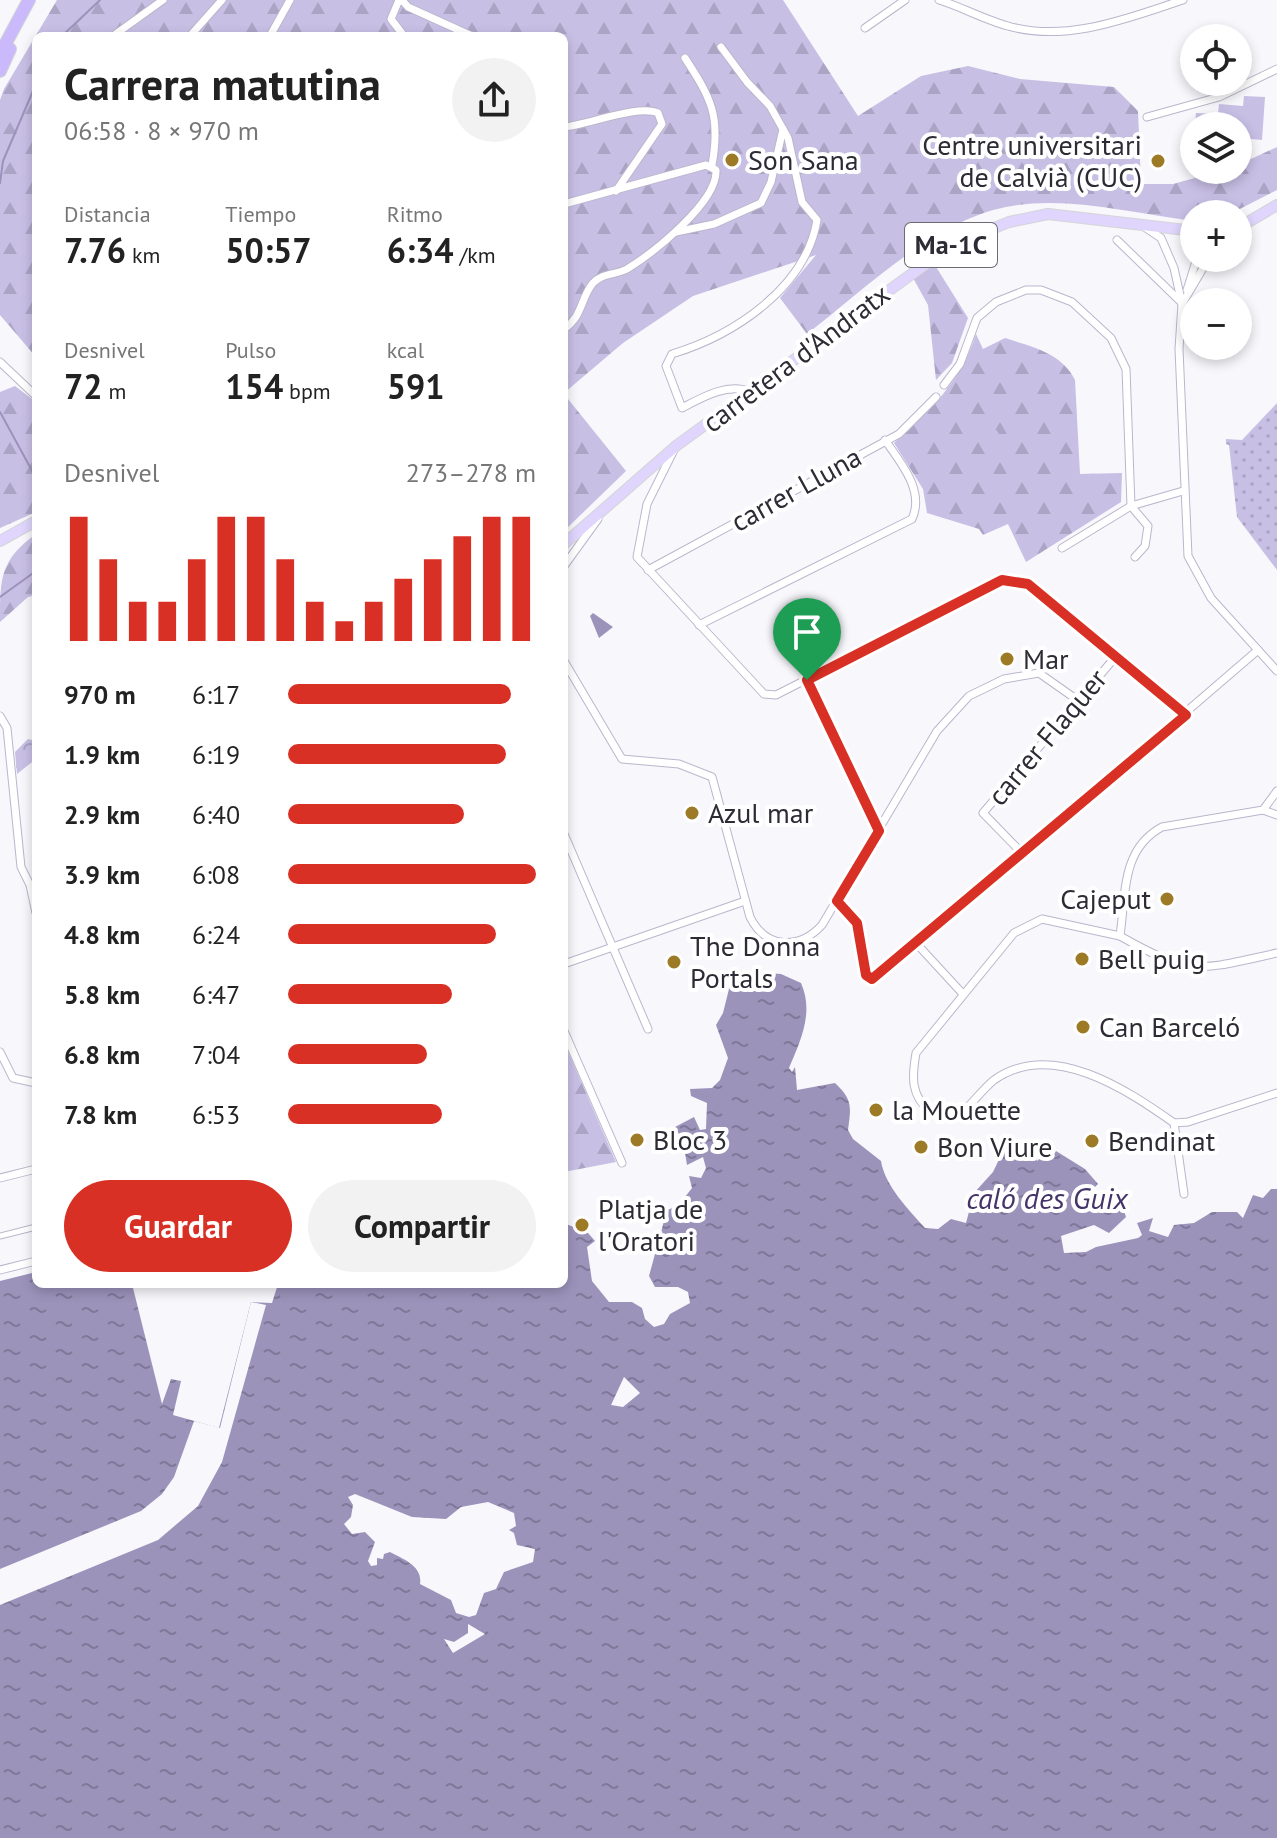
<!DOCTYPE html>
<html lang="es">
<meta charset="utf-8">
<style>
:root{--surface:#fff;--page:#f2f2f2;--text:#222;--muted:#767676;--accent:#d93025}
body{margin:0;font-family:"PT Sans",sans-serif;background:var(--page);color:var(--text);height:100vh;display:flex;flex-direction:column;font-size:30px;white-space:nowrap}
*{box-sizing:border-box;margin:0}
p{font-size:26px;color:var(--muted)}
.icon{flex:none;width:44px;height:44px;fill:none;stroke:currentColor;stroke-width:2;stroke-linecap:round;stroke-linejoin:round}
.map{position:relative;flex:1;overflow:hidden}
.panel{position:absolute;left:32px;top:32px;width:536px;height:1256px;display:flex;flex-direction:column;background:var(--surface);border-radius:12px;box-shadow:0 4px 12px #0003}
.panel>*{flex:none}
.buttons{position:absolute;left:1180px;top:24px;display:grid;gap:16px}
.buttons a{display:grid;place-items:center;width:72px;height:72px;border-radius:50%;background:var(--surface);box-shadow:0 4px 12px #0003;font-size:40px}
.pin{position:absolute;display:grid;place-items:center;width:68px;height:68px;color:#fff;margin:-82px -34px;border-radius:50% 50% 50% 0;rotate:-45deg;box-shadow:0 0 8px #0007}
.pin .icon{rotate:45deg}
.round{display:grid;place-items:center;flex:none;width:84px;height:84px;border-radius:42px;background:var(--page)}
.overview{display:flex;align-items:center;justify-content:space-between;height:136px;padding:0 32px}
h1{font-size:44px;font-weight:700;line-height:60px}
.metrics{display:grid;grid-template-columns:repeat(3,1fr);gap:12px;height:136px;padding:8px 32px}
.metrics div{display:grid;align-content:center}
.metrics b{font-size:34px;font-weight:700}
.metrics small{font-size:22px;font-weight:400}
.metrics p{font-size:22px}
.chart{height:224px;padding:16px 32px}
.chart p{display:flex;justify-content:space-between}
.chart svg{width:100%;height:144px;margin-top:8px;stroke:var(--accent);stroke-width:6}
.button{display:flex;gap:16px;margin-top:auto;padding:16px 32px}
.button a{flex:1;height:92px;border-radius:48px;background:var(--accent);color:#fff;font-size:32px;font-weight:700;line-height:92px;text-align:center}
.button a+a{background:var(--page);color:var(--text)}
ul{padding:0 32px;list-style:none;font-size:26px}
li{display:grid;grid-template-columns:128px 96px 1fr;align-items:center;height:60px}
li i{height:20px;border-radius:10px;background:var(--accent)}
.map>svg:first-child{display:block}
.grass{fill:url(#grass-dots)}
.forest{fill:url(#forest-firs)}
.park{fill:url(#park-crowns)}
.pitch{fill:#c8bfe5}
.water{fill:url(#water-ripples);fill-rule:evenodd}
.pier{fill:#f8f7fc}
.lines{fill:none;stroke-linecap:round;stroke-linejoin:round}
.stream{stroke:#9c93bb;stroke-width:2}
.pedestrian-casing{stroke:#bbb6cc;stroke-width:7}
.minor-casing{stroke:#bbb6cc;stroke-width:9}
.primary-casing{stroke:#d5d5d6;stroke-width:12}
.motorway-casing{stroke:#d5d5d6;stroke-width:14}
.pedestrian{stroke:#fff;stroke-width:5}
.minor{stroke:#fff;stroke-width:7}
.primary{stroke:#dfd5fd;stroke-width:10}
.motorway{stroke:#cab9fb;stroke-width:12}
.route-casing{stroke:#fff;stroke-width:16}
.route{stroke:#d93025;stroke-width:10}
.poi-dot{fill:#9d7b26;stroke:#fff;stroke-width:3}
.labels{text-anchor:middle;stroke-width:8;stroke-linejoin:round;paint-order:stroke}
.shield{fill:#fff;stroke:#6c6b71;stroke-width:2}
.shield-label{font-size:26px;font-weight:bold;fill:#2d2b34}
.poi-label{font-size:28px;fill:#2d2b34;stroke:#fff;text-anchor:start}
.street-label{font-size:28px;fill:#2d2b34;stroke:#fff}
.water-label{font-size:30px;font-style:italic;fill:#443469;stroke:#fff}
</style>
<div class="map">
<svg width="1277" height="1838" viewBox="0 0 1277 1838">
<defs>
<pattern id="grass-dots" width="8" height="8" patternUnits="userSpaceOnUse" patternTransform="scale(2)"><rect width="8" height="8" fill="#c8bfe5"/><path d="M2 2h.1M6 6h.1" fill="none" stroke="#aca4c5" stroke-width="1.8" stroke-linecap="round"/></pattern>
<pattern id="forest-firs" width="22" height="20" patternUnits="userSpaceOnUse" patternTransform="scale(2)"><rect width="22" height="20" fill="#c8bfe5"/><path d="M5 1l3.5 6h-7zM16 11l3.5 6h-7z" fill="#aca4c5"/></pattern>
<pattern id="park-crowns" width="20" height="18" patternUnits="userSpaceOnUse" patternTransform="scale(2)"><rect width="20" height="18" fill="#c8bfe5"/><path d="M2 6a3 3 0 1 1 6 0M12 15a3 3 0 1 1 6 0" fill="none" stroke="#aca4c5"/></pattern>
<pattern id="water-ripples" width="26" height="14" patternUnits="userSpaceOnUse" patternTransform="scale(2)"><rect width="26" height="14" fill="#9c93bb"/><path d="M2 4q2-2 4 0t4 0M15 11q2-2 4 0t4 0" fill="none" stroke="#807899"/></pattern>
</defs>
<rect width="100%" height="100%" fill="#f8f7fc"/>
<path class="grass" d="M 1277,403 L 1277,570 L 1237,517 L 1229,445 L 1226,444 L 1226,439 L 1242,440 Z"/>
<g class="forest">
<path d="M 57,0 L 783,0 L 858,116 L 921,76 L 968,66 L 1020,79 L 1114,87 L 1138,111 L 1141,184 L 1173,184 L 1224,170 L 1238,170 L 1238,165 L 1277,147 L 1277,190 L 1230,214 L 1194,214 L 1194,221 C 1133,214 1068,195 1006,207 C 934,221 864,290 807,334 L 780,298 L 816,255 L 693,296 L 623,343 L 564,393 L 564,36 L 36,36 L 36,357 L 0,315 L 0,100 L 4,89 Z"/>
<path d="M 933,262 L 968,318 L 952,363 L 936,380 L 928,305 L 913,278 Z"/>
<path d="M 976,334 L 983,349 L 1005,338 C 1032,347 1062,353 1075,380 L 1080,474 L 1122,473 L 1121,502 L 1026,562 L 1008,524 L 983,535 L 979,529 L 927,513 L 923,489 L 894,443 C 930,410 961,382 976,334 Z"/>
<path d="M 15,386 L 36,402 L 36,512 L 0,528 L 0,392 Z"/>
<path d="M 564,394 L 626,471 L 564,531 Z"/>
<path d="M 36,534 L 36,595 L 28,597 L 0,622 C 0,578 0,560 36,534 Z"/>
<path d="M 564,1042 L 616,1162 L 564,1172 Z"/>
</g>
<g class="park">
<circle cx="990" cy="438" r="10"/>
<path d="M 28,739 L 36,741 L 36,759 L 17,774 L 15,752 Z"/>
</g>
<path class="pitch" d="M 1244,96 L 1265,97 L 1262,140 L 1241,138 L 1238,151 L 1238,126 L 1195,126 L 1196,113 L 1218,114 L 1219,104 L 1243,106 Z"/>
<g class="water">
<path d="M 593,613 L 613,627 L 599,638 L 590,616 Z"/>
<path d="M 744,971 L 781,974 L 801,983 C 814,1012 801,1040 789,1068 L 792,1072 L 795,1067 L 797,1090 L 835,1083 C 853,1100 851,1107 848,1130 L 853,1139 L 881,1161 C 885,1186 909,1210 925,1228 L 938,1229 L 951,1219 L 966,1223 L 974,1193 L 993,1172 L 1006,1145 L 1015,1139 L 1024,1148 L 1031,1145 L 1037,1161 L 1045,1154 L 1051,1160 L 1056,1151 L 1085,1169 L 1098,1184 L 1090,1192 C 1106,1197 1122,1200 1126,1217 L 1109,1233 L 1094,1225 L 1061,1236 L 1064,1253 L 1086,1252 L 1096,1247 L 1138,1238 L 1142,1235 L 1137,1223 L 1153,1218 L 1149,1231 L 1168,1237 L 1174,1225 L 1194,1223 L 1212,1212 L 1237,1212 L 1243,1218 L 1253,1195 L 1263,1198 L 1271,1189 L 1277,1189 L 1277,1838 L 0,1838 L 0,1281 L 36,1272 L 36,1284 L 132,1284 L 162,1404 L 171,1379 L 181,1381 L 173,1415 L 219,1428 L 251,1302 L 272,1303 L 278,1284 L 564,1284 L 564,1223 L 588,1233 L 595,1241 L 587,1247 L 592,1281 L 609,1302 L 632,1302 L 642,1308 L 645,1319 L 654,1327 L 664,1324 L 670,1314 L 690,1303 L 688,1292 L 678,1287 L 655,1287 L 649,1276 L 667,1210 L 678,1206 L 692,1188 L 689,1176 L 701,1178 L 706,1168 L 703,1157 L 687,1165 L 683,1141 L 675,1127 L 694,1117 L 700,1130 L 706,1129 L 707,1103 L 691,1096 L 690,1089 L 712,1088 L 720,1080 L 728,1058 L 716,1025 L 723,1013 L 732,977 ZM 624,1377 L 640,1393 L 623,1407 L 611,1405 ZM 355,1494 L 412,1517 L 446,1519 L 461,1507 L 488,1502 L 514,1513 L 516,1526 L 509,1530 L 514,1533 L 517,1545 L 535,1549 L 533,1562 L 504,1572 L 496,1589 L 484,1593 L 476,1615 L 469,1617 L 456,1613 L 451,1600 L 420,1584 C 423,1566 403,1559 390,1552 L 384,1554 L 383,1559 L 377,1558 L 377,1565 L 371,1566 L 368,1561 L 375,1542 L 365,1532 L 352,1534 L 344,1524 L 351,1517 L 353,1505 L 348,1497 ZM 468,1624 L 485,1634 L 453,1653 L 444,1639 L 454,1642 L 468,1633 Z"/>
</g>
<path class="pier" d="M 251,1302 L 266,1305 L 222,1462 L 198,1506 L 158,1540 L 0,1605 L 0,1569 L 141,1511 L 162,1494 L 174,1477 L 194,1421 L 220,1428 Z"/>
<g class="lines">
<g class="stream">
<path d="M 62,36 L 100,0"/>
<path d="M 0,183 L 3,161 L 36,84"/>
<path d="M 0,412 L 36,478"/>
<path d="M 0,597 L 36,571"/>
</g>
<defs>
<path id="pedestrian" d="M 0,1236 L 36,1227"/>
<g id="minor">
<path d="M 399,0 L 391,19 L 404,36"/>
<path d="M 402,0 L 408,7 L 472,36"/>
<path d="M 939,0 C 962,7 985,20 1008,26 C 1067,43 1128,18 1183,0"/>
<path d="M 865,28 L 905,0"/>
<path d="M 113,36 L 163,0"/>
<path d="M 190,36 L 222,0"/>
<path d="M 270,36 L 290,0"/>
<path d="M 721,47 L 747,82 L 770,106 L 788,138 L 802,202 L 817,220 C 806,288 734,335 672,354 L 666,366 L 682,408 C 701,398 728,382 750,392"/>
<path d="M 685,58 C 711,98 721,116 712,165"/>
<path d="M 1147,117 L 1219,97 L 1277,69"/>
<path d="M 564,127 C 587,125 639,104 658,113 L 662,124 L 616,191"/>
<path d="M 564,204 L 706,165 L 716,170 C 718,202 653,253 627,269 C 616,275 602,273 593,283 C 580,299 583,316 564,329"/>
<path d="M 1143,226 L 1161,238 L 1174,268 L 1182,304 L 1179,349 L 1188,556 L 1211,598 L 1277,671"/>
<path d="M 676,232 L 714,224 L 761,203 L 771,182 L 783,129"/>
<path d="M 1117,240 L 1181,302"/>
<path d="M 1187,290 L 1197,258"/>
<path d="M 1182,304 L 1209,258"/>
<path d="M 0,362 L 36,396"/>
<path d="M 944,385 L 960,364 L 977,318 L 996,302 L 1026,290 L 1041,290 L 1072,302 L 1111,338 L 1126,369 L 1131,506 L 1148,526 L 1145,546 L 1135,557"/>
<path d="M 675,448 L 647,504 L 637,557 L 764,694 L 776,695 L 1002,580 L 1028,584 L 1186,715"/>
<path d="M 1062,548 L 1131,506 L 1183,491"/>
<path d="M 564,566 L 598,519"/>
<path d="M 648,570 L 899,434 L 936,397"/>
<path d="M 699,625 L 912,519 C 925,491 901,463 885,440"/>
<path d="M 564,661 L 622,759 L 679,764 L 712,777 L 750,917 C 766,949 799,950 822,925 L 937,731 L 969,696 L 1004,679 L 1039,673 L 1076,699"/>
<path d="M 807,680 L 879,831"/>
<path d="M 0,716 L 7,728 L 21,867 L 30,885 L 36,913"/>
<path d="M 1263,810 L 1277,815"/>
<path d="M 564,834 L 648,1029"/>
<path d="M 1022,853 L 983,813 L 1117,655"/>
<path d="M 837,901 L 857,923 L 866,975 L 872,979 L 879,976 L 1258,650"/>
<path d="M 1120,936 C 1192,977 1200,970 1277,953"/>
<path d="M 916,943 L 962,993"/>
<path d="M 564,964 L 745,901"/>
<path d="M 564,1031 L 622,1163"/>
<path d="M 0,1052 L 13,1078 L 36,1083"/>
<path d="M 1174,1123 C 1127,1090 1052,1039 994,1080 C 984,1088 974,1101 964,1111 L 931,1112 C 910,1096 912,1076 916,1053 L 1014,933 L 1042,919 L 1120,936 C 1126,894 1121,849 1162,827 L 1263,810 L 1277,791"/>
<path d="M 1174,1123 L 1188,1122 L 1277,1093"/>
<path d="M 1174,1123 L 1184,1194"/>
<path d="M 0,1178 L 36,1169"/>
<path d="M 0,1270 L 36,1261"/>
</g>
<g id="primary">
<path d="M 1238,228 L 1277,205"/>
<path d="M 0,541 L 36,521"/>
<path d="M 564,544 L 676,446 L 950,246 L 1009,222 L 1048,214 L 1194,231"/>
</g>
<g id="motorway">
<path d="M 0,54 L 29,0"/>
<path d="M 0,71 L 10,49"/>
</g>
</defs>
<use href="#pedestrian" class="pedestrian-casing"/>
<use href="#minor" class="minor-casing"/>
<use href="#primary" class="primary-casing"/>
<use href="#motorway" class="motorway-casing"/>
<use href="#pedestrian" class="pedestrian"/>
<use href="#minor" class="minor"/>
<use href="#primary" class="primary"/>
<use href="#motorway" class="motorway"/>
</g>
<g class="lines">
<defs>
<path id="route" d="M 1002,580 L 1028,584 L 1186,715 L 872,979 L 866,975 L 857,923 L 837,901 L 879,831 L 807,680 Z"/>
</defs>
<use href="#route" class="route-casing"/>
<use href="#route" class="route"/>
</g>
<g class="poi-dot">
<circle cx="732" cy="160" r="8"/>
<circle cx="1158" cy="161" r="8"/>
<circle cx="1007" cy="659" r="8"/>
<circle cx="692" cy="813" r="8"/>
<circle cx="1167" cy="899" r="8"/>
<circle cx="1082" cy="959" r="8"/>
<circle cx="674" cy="962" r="8"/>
<circle cx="1083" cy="1027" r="8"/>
<circle cx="876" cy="1110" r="8"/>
<circle cx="637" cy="1140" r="8"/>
<circle cx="1092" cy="1141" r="8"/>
<circle cx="921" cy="1147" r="8"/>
<circle cx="582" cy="1225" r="8"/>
</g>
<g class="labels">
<rect class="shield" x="905" y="223" width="92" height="44" rx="6"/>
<g class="shield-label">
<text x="951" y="254">Ma-1C</text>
</g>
<g class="poi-label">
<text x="1142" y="155" text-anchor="end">Centre universitari<tspan x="1142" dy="32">de Calvià (CUC)</tspan></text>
<text x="748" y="170">Son Sana</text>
<text x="1023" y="669">Mar</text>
<text x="708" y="823">Azul mar</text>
<text x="1151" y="909" text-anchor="end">Cajeput</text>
<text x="690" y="956">The Donna<tspan x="690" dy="32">Portals</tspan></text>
<text x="1098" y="969">Bell puig</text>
<text x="1099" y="1037">Can Barceló</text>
<text x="892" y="1120">la Mouette</text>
<text x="653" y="1150">Bloc 3</text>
<text x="1108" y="1151">Bendinat</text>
<text x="937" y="1157">Bon Viure</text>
<text x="598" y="1219">Platja de<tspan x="598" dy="32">l'Oratori</tspan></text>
</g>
<g class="street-label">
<text transform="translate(796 358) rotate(-37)" y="10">carretera d'Andratx</text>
<text transform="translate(796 489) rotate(-29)" y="10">carrer Lluna</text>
<text transform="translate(1047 737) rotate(-50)" y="10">carrer Flaquer</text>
</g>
<g class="water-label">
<text x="1047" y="1209">caló des Guix</text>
</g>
</g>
</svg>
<div class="buttons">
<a><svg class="icon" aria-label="locate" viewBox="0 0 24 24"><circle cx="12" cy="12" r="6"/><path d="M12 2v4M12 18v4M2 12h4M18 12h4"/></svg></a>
<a><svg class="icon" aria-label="layers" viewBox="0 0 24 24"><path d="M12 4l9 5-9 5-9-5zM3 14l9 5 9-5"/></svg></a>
<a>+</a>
<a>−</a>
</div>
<div class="pin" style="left:807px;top:680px;background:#1e9e55"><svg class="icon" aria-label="arrive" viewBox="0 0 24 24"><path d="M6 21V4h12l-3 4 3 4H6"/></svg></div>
<section class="panel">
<div class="overview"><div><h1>Carrera matutina</h1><p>06:58 · 8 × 970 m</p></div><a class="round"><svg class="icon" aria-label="share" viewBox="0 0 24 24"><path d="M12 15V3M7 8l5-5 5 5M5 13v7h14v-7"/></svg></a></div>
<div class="metrics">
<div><p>Distancia</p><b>7.76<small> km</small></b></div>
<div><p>Tiempo</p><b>50:57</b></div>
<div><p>Ritmo</p><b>6:34<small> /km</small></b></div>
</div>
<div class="metrics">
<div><p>Desnivel</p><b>72<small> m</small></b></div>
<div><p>Pulso</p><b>154<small> bpm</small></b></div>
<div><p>kcal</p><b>591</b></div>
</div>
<div class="chart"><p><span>Desnivel</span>273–278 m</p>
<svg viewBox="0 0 160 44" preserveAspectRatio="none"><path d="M5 44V6M15 44V19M25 44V32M35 44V32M45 44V19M55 44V6M65 44V6M75 44V19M85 44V32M95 44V38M105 44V32M115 44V25M125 44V19M135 44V12M145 44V6M155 44V6"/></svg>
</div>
<ul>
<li><b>970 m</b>6:17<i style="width:90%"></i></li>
<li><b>1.9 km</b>6:19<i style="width:88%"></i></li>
<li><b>2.9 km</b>6:40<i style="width:71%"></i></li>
<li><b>3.9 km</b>6:08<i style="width:100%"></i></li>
<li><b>4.8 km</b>6:24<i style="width:84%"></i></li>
<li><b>5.8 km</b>6:47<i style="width:66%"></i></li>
<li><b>6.8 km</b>7:04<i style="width:56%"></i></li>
<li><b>7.8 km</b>6:53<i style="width:62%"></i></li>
</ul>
<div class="button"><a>Guardar</a><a>Compartir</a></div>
</section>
</div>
